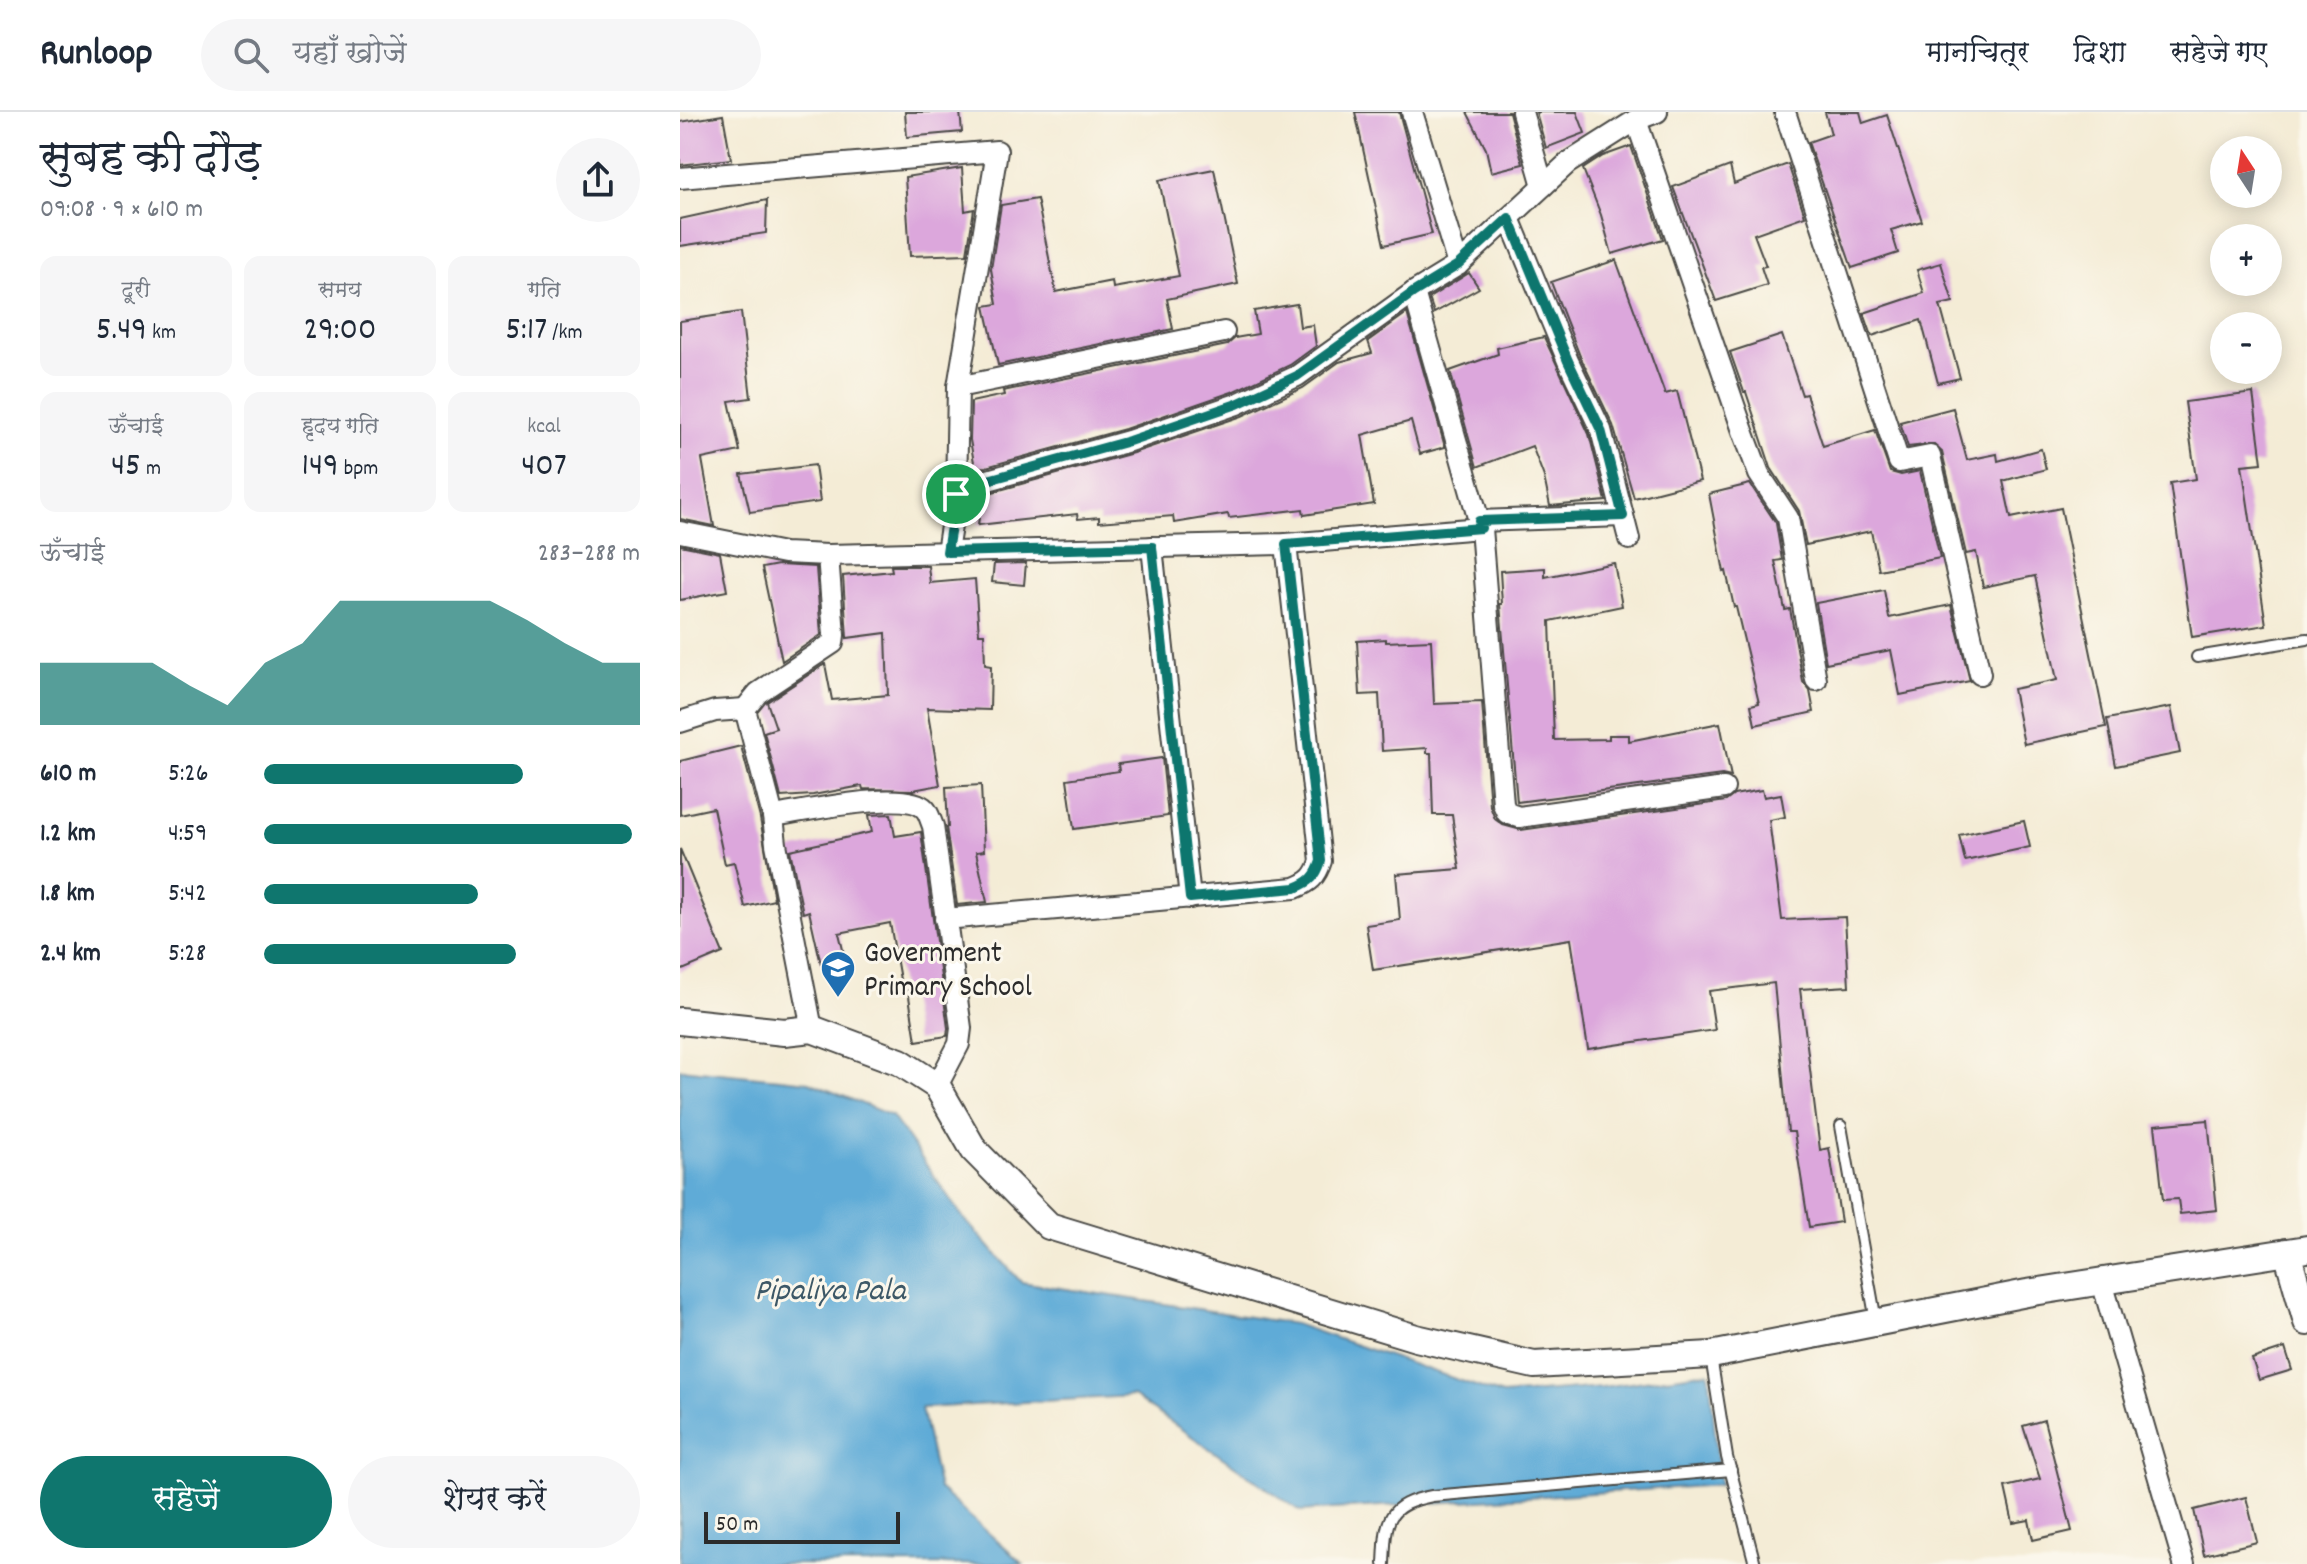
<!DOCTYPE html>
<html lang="hi">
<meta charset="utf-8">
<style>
:root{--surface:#fff;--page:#f6f6f7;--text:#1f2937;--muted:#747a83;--line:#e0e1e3;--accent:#0f766e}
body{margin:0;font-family:Dekko,"Playpen Sans Deva",sans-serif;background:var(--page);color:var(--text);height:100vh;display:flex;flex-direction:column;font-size:30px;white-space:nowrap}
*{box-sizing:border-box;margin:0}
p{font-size:26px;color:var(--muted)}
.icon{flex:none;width:44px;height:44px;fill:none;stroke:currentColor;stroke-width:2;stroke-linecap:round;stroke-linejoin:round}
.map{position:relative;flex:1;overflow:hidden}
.details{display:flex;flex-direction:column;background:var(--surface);width:680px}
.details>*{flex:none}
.needle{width:52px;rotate:348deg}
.fabs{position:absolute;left:1530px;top:24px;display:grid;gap:16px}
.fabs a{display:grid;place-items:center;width:72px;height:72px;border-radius:50%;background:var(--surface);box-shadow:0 4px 20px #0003;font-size:40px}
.scale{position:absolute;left:24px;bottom:20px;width:196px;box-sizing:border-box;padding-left:8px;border:4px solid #2b2b2b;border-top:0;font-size:22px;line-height:28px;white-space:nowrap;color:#2b2b2b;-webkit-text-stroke:6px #fbf7ec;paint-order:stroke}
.pin{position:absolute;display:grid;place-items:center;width:68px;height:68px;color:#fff;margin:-34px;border:4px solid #fff;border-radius:50%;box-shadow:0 2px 8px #0007}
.round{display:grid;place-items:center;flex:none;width:84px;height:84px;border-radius:42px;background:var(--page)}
.headline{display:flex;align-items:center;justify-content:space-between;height:136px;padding:0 40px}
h1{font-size:44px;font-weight:600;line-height:60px}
.figures{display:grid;grid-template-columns:repeat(3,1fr);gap:12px;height:136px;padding:8px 40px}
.figures div{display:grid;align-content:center;border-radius:16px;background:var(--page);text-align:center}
.figures b{font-size:34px;font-weight:600}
.figures small{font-size:22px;font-weight:400}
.figures p{font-size:22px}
.chart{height:224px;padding:16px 40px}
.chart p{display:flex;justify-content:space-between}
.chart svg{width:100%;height:144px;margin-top:8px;fill:var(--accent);opacity:.7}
.action{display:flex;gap:16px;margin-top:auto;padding:16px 40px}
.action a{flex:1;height:92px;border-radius:48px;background:var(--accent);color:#fff;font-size:32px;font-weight:600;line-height:92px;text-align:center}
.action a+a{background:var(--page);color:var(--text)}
ul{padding:0 40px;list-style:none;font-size:26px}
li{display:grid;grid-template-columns:128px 96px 1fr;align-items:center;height:60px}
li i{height:20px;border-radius:10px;background:var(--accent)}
header{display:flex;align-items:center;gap:48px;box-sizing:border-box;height:112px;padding:0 40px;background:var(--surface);border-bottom:2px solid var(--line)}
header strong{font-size:38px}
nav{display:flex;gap:44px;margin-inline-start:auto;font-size:28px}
.search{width:560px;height:72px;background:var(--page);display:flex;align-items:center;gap:20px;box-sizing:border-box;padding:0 28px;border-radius:44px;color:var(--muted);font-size:30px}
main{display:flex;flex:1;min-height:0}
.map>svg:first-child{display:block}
.water{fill:#5eabd7;stroke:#446b81;stroke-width:2}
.building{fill:#dca7dc}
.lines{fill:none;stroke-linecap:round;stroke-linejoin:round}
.service-casing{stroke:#494845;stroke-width:14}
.minor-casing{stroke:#494845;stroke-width:24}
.tertiary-casing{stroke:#494845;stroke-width:30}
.service{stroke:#fff;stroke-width:10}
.minor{stroke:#fff;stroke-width:20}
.tertiary{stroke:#fff;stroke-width:26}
.route-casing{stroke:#fff;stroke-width:16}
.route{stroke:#0f766e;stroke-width:10}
.labels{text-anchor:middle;stroke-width:6;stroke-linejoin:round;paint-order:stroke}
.poi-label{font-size:30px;fill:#2b2b2b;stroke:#fbf7ec;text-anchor:start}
.water-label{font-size:32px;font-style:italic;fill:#3d5867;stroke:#fbf7ec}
</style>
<header>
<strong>Runloop</strong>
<div class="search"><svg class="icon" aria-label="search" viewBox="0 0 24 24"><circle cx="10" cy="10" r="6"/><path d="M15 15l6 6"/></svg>यहाँ खोजें</div>
<nav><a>मानचित्र</a><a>दिशा</a><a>सहेजे गए</a></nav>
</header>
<main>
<section class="details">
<div class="headline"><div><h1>सुबह की दौड़</h1><p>09:08 · 9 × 610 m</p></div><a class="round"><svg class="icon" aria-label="share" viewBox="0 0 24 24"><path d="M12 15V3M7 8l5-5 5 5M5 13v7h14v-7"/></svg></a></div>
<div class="figures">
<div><p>दूरी</p><b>5.49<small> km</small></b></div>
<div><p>समय</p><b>29:00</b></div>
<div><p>गति</p><b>5:17<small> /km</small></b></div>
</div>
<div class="figures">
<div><p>ऊँचाई</p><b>45<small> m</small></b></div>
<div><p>हृदय गति</p><b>149<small> bpm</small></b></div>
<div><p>kcal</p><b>407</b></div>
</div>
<div class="chart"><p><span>ऊँचाई</span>283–288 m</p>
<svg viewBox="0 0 160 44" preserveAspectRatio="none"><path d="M0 44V25L10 25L20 25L30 25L40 32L50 38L60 25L70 19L80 6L90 6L100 6L110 6L120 6L130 12L140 19L150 25L160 25V44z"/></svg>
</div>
<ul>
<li><b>610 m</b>5:26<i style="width:69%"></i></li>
<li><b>1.2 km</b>4:59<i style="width:98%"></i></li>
<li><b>1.8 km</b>5:42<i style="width:57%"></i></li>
<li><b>2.4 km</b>5:28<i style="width:67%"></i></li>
</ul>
<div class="action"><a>सहेजें</a><a>शेयर करें</a></div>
</section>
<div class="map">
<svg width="1627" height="1452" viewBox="0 0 1627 1452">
<rect width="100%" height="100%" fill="#fbf7ec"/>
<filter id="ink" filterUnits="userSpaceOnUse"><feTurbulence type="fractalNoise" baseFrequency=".0125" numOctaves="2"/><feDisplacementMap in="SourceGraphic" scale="16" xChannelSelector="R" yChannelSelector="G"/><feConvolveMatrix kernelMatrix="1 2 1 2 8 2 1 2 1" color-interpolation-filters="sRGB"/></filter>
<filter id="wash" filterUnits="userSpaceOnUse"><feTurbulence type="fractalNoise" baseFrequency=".006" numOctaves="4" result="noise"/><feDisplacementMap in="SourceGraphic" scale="32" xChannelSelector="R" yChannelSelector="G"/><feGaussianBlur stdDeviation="1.8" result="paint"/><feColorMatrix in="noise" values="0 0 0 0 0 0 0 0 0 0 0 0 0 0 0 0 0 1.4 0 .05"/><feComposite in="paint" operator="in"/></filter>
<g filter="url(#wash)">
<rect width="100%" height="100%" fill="#f4ecd6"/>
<path class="water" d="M 0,957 L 129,970 L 212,1004 L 284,1107 L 341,1170 L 615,1212 L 822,1283 L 922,1275 L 1029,1260 L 1040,1373 L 620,1399 L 453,1284 L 241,1296 L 259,1377 L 343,1452 L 0,1452 Z"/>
<g id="blocks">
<g class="building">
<path d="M 225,0 L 280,0 L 282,20 L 227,25 Z"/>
<path d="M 675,0 L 719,0 L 752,122 L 704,133 Z"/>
<path d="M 787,0 L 829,0 L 843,52 L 811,60 L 806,37 Z"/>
<path d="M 856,0 L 897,0 L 905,21 L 866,36 Z"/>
<path d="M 1145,0 L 1180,0 L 1183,11 L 1207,3 L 1242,109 L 1211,118 L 1218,141 L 1172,156 L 1128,30 L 1151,22 Z"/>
<path d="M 43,3 L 51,47 L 0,53 L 0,10 Z"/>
<path d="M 951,34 L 983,127 L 932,142 L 921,103 L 903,57 L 923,44 Z"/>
<path d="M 1108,52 L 1125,104 L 1074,122 L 1086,154 L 1081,155 L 1087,173 L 1036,189 L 993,75 L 1050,54 L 1054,72 Z"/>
<path d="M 282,56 L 285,99 L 294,97 L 287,142 L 230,144 L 225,65 Z"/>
<path d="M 534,57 L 558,172 L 487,187 L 493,217 L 318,253 L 305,194 L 317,192 L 311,157 L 321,93 L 357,87 L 376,180 L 432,169 L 433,176 L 499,164 L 479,68 Z"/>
<path d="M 87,88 L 86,121 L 0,134 L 0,107 Z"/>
<path d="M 936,148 L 985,282 L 997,279 L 1020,369 L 954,386 L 933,313 L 900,244 L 871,170 Z"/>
<path d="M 1261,151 L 1273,190 L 1260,193 L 1280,266 L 1258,271 L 1241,208 L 1192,224 L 1184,201 L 1244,181 L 1237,158 Z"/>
<path d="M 789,161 L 799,176 L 754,201 L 749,186 Z"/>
<path d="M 617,192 L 620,215 L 633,213 L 636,234 L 610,253 L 552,280 L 445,317 L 306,355 L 295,356 L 290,328 L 291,290 L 324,283 L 323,279 L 547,233 L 555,226 L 578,222 L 574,199 Z"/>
<path d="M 61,200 L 71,286 L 49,289 L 60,339 L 22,347 L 34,414 L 0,407 L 0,209 Z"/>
<path d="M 727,201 L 765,335 L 740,342 L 731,309 L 682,323 L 694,392 L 624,403 L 623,397 L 549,406 L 548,402 L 494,411 L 493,404 L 419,410 L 419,405 L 398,407 L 397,402 L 298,413 L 302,383 L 453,341 L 562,304 L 623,276 L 659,250 L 692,241 L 688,229 Z"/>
<path d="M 1102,223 L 1122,283 L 1126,282 L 1143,334 L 1195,318 L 1210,360 L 1221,363 L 1240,359 L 1260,446 L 1199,458 L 1191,419 L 1126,433 L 1119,399 L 1091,356 L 1066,280 L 1064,280 L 1050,240 Z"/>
<path d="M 864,225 L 909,322 L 926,389 L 870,394 L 864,365 L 852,334 L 797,355 L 770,259 L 818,242 L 817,236 Z"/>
<path d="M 1573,281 L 1582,351 L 1562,353 L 1586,513 L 1512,525 L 1490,371 L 1516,367 L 1505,290 Z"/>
<path d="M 1273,296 L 1287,348 L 1317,342 L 1318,349 L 1361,337 L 1366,357 L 1323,369 L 1331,406 L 1381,396 L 1426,615 L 1344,632 L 1333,577 L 1377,568 L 1355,464 L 1303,475 L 1296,440 L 1286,442 L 1262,340 L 1253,332 L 1228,335 L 1220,310 Z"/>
<path d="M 135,353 L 140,390 L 70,400 L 61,362 Z"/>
<path d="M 1070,372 L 1096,411 L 1102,448 L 1095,449 L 1105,498 L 1110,497 L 1123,570 L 1130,579 L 1134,600 L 1075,613 L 1071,593 L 1079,591 L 1056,495 L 1054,495 L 1046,459 L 1044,460 L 1029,382 Z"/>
<path d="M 0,433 L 40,441 L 47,479 L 0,488 Z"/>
<path d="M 346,451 L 344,473 L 312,470 L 314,452 Z"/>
<path d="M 934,451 L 942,494 L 870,509 L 874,628 L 929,627 L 929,623 L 949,623 L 949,629 L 1040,611 L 1051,665 L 1042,663 L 837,690 L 820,492 L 822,492 L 820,459 L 865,456 L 865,465 Z"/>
<path d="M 98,453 L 136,455 L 141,523 L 102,549 L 82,456 Z"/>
<path d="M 211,454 L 248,454 L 250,471 L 295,467 L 299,522 L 304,522 L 305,553 L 311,554 L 310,598 L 247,596 L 260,673 L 233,678 L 183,677 L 182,674 L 133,683 L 101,685 L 84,620 L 96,616 L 87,590 L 145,552 L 152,588 L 208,583 L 206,521 L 167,526 L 163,464 L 212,459 Z"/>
<path d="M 1204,478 L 1209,506 L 1271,493 L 1290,569 L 1220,583 L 1211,538 L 1146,551 L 1136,491 Z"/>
<path d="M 706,527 L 706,530 L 751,528 L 754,592 L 802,590 L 810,694 L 815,707 L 823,713 L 841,718 L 1046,689 L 1054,683 L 1082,678 L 1084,685 L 1101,682 L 1105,705 L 1089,708 L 1102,808 L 1165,805 L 1169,874 L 1120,877 L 1140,1038 L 1149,1036 L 1161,1110 L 1129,1115 L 1114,1020 L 1108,1020 L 1094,871 L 1029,879 L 1035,918 L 908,937 L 891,827 L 693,858 L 686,813 L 720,808 L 716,762 L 780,757 L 772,703 L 753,703 L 751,641 L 747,641 L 747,636 L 702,639 L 699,582 L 680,583 L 677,529 Z"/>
<path d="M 1491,595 L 1500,641 L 1436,654 L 1427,607 Z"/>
<path d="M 61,634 L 80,706 L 94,788 L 65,795 L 54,750 L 45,752 L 33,696 L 0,703 L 0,649 Z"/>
<path d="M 482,646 L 488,704 L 394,717 L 387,667 L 439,659 L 438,652 Z"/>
<path d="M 301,673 L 304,739 L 296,740 L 307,790 L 277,793 L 266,715 L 268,715 L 266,675 Z"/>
<path d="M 211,702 L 215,724 L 241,720 L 268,916 L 267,924 L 236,929 L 228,878 L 222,879 L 210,811 L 159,821 L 165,846 L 141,852 L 129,799 L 123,801 L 110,738 L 192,720 L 189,703 Z"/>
<path d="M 1344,709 L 1350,735 L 1285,749 L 1279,723 Z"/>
<path d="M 0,737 L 43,841 L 0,859 Z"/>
<path d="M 1528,1008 L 1537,1098 L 1500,1102 L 1498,1087 L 1483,1088 L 1475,1013 Z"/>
<path d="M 1605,1236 L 1612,1258 L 1579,1268 L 1572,1247 Z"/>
<path d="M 1364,1308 L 1392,1419 L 1353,1428 L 1349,1408 L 1333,1411 L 1325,1375 L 1360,1367 L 1343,1314 Z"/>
<path d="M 1566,1385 L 1577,1430 L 1524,1443 L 1514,1398 Z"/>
</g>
</g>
</g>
<g filter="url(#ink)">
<use href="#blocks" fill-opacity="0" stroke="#494845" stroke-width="2"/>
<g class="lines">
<defs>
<g id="service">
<path d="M 1517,545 L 1627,527"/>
<path d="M 1161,1014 L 1196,1209"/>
<path d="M 1031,1245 L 1047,1345 L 1075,1452"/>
<path d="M 704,1452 C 706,1409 705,1393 752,1384 L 1051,1358"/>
</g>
<g id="minor">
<path d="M 732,0 L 778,153"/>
<path d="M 842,0 L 863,74"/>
<path d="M 1105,0 L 1219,350 L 1250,344 L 1300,562"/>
<path d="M 956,8 L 1063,319 L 1079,362 L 1108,406 L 1136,568"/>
<path d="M 0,66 L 317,39 L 278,275 L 544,220"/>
<path d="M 829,106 L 888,249 L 921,318 L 949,427"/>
<path d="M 276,382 L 278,275"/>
<path d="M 799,409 L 943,404"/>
<path d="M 801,416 L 823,692 L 827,701 L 839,705 L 1044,676"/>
<path d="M 0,420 L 104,441 L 148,443 L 606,432 L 801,416 L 734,180"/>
<path d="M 472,435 L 510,786"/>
<path d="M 267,440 L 276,382 L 290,373 L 449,329 L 557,292 L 617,264 L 734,180 L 778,153 L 888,51 L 956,8 L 977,0"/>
<path d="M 0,610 L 35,599 L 65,597"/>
<path d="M 93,704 C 122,700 226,676 245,697 C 249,701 251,710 253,714 L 281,916 L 279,932 L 257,974"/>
<path d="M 265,807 L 615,776 C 630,770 636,765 641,749 L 606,432"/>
<path d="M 132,917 L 96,732 L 93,704 L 65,597 L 78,581 L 153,531 L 154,523 L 148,443"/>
<path d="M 1422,1170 L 1504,1452"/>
</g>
<g id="tertiary">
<path d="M 0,909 L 104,920 L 132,917 L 220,950 L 257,974 L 294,1038 L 369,1114 L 736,1226 L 854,1253 L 1031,1243 L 1347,1181 L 1627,1137"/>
<path d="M 1607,1140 L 1627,1210"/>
</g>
</defs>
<use href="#service" class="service-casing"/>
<use href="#minor" class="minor-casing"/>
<use href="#tertiary" class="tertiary-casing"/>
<use href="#service" class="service"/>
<use href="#minor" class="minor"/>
<use href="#tertiary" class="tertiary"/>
</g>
</g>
<g class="lines" filter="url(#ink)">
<defs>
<path id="route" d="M 829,106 L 888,249 L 921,318 L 943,404 L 799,409 L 801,416 L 606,432 L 641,749 C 636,765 630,770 615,776 L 510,786 L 472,435 L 267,440 L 276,382 L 290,373 L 449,329 L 557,292 L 617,264 L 734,180 L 778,153 Z"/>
</defs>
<use href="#route" class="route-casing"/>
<use href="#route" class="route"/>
</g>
<defs>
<symbol id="school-pin" viewBox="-11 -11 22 30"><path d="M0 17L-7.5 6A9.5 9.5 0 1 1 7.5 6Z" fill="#1f6fb2" stroke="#fbf7ec"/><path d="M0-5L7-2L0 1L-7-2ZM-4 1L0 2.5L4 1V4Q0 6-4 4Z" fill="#fff"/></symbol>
</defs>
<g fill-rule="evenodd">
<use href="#school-pin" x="138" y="836" width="40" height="54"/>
</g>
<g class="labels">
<g class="poi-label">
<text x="184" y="849">Government<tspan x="184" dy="34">Primary School</tspan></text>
</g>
<g class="water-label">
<text x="150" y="1187">Pipaliya Pala</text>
</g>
</g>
</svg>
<div class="fabs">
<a><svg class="needle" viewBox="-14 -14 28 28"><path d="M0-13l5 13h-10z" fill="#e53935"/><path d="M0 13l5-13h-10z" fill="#747a83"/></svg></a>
<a>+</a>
<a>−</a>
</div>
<div class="scale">50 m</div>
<div class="pin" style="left:276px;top:382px;background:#1e9e55"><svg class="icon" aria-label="arrive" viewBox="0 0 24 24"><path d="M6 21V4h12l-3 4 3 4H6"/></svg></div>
</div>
</main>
